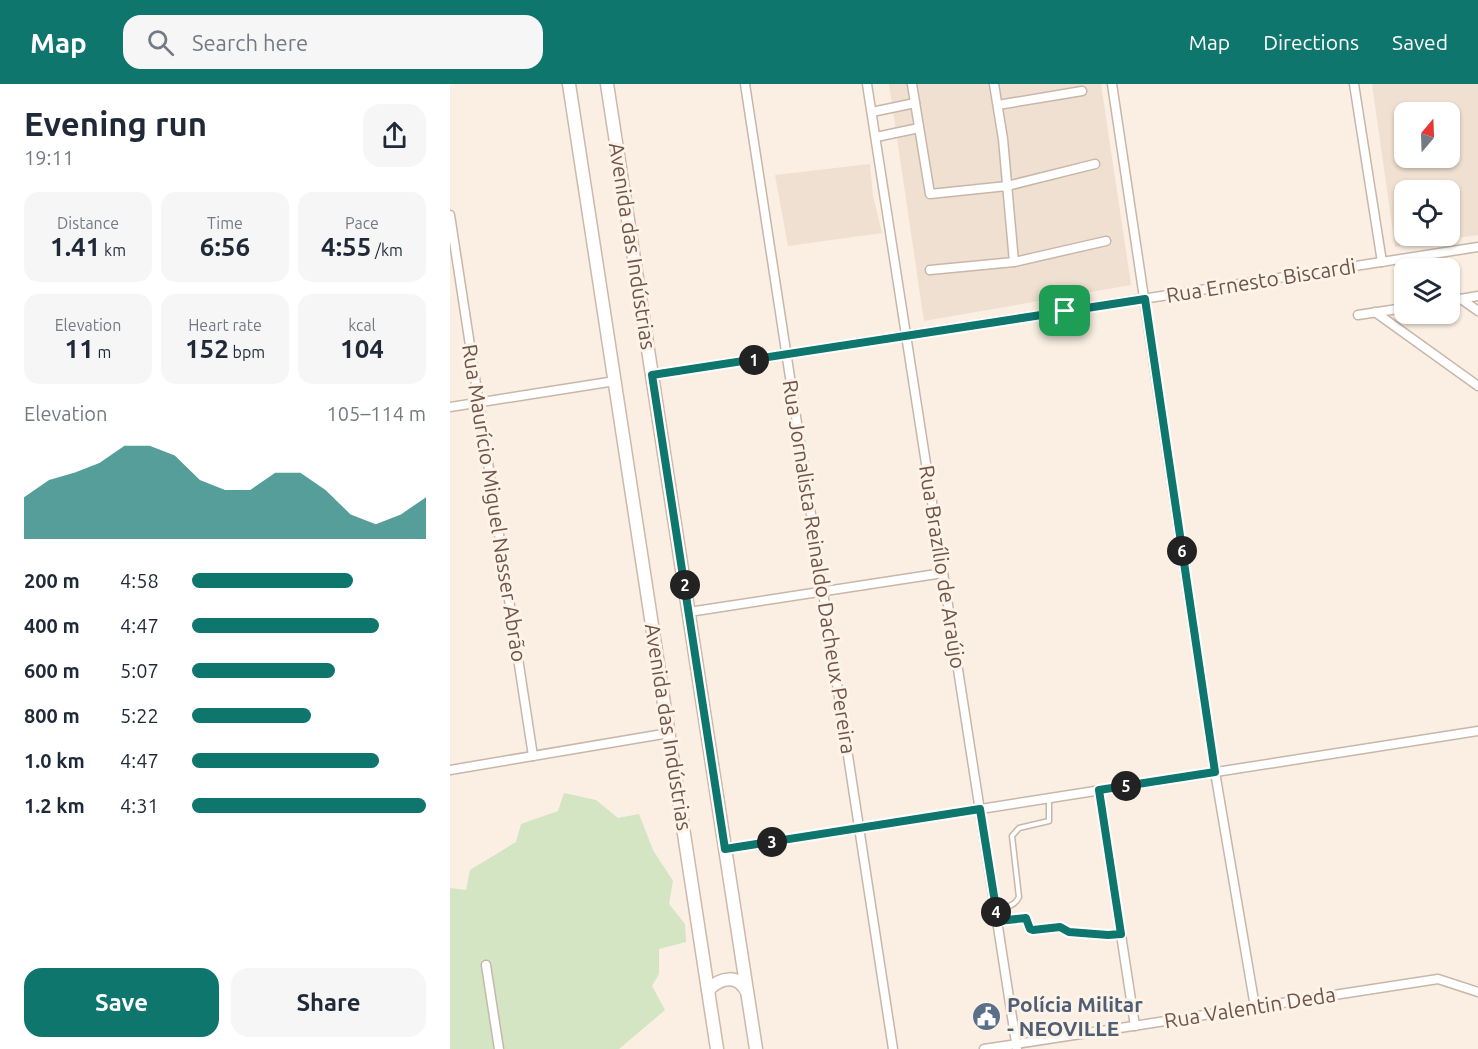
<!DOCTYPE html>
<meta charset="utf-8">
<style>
:root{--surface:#fff;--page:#f6f6f7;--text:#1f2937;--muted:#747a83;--accent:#0f766e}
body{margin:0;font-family:Ubuntu,sans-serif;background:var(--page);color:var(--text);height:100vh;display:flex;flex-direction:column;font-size:22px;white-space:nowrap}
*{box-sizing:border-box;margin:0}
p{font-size:20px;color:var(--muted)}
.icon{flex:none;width:33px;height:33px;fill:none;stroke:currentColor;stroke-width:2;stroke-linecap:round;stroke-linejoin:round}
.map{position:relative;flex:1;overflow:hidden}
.side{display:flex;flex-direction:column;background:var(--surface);width:450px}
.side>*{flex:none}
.needle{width:39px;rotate:19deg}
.tools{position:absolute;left:944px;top:18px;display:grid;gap:12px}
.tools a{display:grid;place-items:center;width:66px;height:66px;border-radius:12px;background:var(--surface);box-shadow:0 2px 4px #0004;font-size:30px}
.pin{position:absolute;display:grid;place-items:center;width:51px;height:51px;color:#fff;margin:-26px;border-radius:12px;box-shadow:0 3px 9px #0006}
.km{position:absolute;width:30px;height:30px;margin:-15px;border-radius:50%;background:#222;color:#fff;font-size:16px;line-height:30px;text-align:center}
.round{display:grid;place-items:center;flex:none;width:63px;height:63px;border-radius:18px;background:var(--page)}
.headline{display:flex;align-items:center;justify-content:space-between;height:102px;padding:0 24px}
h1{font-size:33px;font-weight:700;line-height:45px}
.figures{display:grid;grid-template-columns:repeat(3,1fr);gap:9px;height:102px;padding:6px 24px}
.figures div{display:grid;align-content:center;border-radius:15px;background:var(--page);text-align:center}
.figures b{font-size:26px;font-weight:700}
.figures small{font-size:16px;font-weight:400}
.figures p{font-size:16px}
.chart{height:168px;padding:12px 24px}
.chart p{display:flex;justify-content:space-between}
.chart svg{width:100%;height:108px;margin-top:6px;fill:var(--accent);opacity:.7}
.button{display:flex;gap:12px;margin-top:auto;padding:12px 24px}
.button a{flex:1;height:69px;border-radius:18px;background:var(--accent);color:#fff;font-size:24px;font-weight:700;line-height:69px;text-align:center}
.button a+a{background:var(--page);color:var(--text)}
ul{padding:0 24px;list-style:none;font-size:20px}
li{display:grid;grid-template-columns:96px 72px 1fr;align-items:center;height:45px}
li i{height:15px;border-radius:8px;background:var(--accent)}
header{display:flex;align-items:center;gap:36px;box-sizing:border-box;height:84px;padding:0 30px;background:var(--accent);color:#fff}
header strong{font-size:28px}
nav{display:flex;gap:33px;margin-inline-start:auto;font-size:21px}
.search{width:420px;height:54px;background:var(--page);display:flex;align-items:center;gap:15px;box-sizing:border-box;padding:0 21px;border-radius:18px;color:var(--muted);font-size:22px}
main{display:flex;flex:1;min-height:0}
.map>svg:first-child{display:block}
.residential{fill:#f0e0d1;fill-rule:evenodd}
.green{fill:#d3e5c2}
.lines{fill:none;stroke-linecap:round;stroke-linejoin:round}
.service-casing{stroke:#c9b6aa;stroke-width:7}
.minor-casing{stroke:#c9b6aa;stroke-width:11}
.secondary-casing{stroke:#ceb8aa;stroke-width:15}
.service{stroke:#fff;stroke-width:4}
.minor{stroke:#fff;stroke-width:8}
.secondary{stroke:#fff;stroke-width:12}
.route-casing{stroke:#fff;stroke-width:12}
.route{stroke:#0f766e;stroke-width:8}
.labels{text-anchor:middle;stroke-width:6;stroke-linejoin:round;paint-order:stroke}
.street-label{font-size:21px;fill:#6f554b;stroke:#fdf3e8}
.service-label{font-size:21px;font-weight:bold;fill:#4e5e75;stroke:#fdf3e8;text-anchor:start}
</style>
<header>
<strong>Map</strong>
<div class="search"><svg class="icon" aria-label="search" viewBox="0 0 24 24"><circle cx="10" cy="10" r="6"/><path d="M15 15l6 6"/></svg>Search here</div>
<nav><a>Map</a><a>Directions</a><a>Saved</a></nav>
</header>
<main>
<section class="side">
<div class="headline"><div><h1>Evening run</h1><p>19:11</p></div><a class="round"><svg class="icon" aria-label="share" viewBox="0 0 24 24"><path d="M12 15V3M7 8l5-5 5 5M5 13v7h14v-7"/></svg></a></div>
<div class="figures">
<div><p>Distance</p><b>1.41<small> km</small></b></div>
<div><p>Time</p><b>6:56</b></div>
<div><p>Pace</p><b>4:55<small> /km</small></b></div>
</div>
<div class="figures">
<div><p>Elevation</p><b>11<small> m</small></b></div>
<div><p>Heart rate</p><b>152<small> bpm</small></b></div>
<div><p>kcal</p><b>104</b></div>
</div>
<div class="chart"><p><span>Elevation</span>105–114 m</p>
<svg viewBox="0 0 160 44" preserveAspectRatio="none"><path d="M0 44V27L10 20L20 17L30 13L40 6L50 6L60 10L70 20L80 24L90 24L100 17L110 17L120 24L130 34L140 38L150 34L160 27V44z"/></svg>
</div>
<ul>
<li><b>200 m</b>4:58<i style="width:69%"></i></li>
<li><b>400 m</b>4:47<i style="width:80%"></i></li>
<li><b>600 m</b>5:07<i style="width:61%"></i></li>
<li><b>800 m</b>5:22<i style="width:51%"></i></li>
<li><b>1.0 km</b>4:47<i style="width:80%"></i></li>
<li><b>1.2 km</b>4:31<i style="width:100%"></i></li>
</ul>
<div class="button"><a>Save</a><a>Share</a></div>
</section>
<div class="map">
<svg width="1028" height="965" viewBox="0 0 1028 965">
<rect width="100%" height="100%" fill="#faefe2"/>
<g class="residential">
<path d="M 439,0 L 651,0 L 681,201 L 474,237 Z"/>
<path d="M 922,0 L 1028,0 L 1028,151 L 945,163 ZM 954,28 L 999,28 L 999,74 L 954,74 ZM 954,106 L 999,106 L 999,152 L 954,152 Z"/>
<path d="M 420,80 L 423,112 L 432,149 L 338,162 L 325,91 Z"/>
</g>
<path class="green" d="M 114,709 L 146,716 L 168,734 L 189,730 L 203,766 L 223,797 L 219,820 L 235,840 L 236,858 L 209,865 L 209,890 L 202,902 L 215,926 L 169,965 L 0,965 L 0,804 L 16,806 L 20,786 L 66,758 L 71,740 L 108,727 Z"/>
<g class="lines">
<defs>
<g id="service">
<path d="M 545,825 C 556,823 564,823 569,813 L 562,752 L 569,744 L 599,737 L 599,715"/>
<path d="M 547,838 L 576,834 L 580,845 L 583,846 L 610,843 L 619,848 L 670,850"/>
</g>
<g id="minor">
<path d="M 295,0 L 443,965"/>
<path d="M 417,0 L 567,965"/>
<path d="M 462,0 L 480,110 L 557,102 L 645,80"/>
<path d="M 544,0 L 553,55 L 564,178"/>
<path d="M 662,0 L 765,688 L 805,923"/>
<path d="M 904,0 L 932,178"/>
<path d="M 548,21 L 632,7"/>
<path d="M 422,28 L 465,19"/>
<path d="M 426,53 L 469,44"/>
<path d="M 0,131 L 83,672"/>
<path d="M 480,186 L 564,178 L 656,157"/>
<path d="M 1011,215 L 1028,227"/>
<path d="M 999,217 L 1028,212"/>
<path d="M 925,228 L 1028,302"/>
<path d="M 908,231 L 954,224"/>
<path d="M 202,291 L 1028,163"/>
<path d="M 0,323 L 165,297"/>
<path d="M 239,528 L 493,489"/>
<path d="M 0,686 L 219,649"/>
<path d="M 649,707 L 685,942"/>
<path d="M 275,765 L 1028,647"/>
<path d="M 36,881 L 49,965"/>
<path d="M 534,965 L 988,895 L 1028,908"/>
</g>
<g id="secondary">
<path d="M 119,0 L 267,965"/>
<path d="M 157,0 L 306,965"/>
<path d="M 258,906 C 271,893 288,890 297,908"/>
</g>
</defs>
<use href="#service" class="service-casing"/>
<use href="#minor" class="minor-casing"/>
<use href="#secondary" class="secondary-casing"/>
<use href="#service" class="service"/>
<use href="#minor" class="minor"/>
<use href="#secondary" class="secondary"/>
</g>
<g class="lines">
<defs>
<path id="route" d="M 695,215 L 765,688 L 649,706 L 671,850 L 658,851 L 619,848 L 610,843 L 583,846 L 580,845 L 576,834 L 548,837 L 530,725 L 275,765 L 202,291 Z"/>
</defs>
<use href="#route" class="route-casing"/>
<use href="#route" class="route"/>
</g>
<defs>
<symbol id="civic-disc" viewBox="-11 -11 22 22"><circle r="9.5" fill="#5c6f8a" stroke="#fdf3e8"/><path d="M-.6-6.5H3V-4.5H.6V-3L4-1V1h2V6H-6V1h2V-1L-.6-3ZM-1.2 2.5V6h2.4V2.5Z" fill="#fff"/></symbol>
</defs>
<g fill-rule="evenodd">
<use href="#civic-disc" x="520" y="916" width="33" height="33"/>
</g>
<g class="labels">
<g class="street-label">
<text transform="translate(182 162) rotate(81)" y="7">Avenida das Indústrias</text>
<text transform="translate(811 197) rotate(-9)" y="7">Rua Ernesto Biscardi</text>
<text transform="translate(44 419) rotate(81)" y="7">Rua Maurício Miguel Nasser Abrão</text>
<text transform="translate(369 483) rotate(81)" y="7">Rua Jornalista Reinaldo Dacheux Pereira</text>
<text transform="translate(492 483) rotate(81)" y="7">Rua Brazílio de Araújo</text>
<text transform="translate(218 643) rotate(81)" y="7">Avenida das Indústrias</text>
<text transform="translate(800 924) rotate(-9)" y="7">Rua Valentin Deda</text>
</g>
<g class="service-label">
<text x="557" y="928">Polícia Militar<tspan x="557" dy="24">- NEOVILLE</tspan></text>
</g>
</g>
</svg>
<div class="tools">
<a><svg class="needle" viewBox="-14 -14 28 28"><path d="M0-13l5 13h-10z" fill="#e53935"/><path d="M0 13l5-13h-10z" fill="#747a83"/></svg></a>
<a><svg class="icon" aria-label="locate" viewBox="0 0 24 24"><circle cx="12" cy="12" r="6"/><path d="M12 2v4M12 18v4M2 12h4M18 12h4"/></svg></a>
<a><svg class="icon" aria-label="layers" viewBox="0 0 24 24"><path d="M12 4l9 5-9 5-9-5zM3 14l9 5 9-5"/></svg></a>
</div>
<div class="pin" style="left:615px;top:227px;background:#1e9e55"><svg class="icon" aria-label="arrive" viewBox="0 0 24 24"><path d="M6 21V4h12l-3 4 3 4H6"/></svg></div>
<b class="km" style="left:304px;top:276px">1</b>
<b class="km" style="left:235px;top:501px">2</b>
<b class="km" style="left:322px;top:758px">3</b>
<b class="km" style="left:546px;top:828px">4</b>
<b class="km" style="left:676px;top:702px">5</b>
<b class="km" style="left:732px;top:467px">6</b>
</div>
</main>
